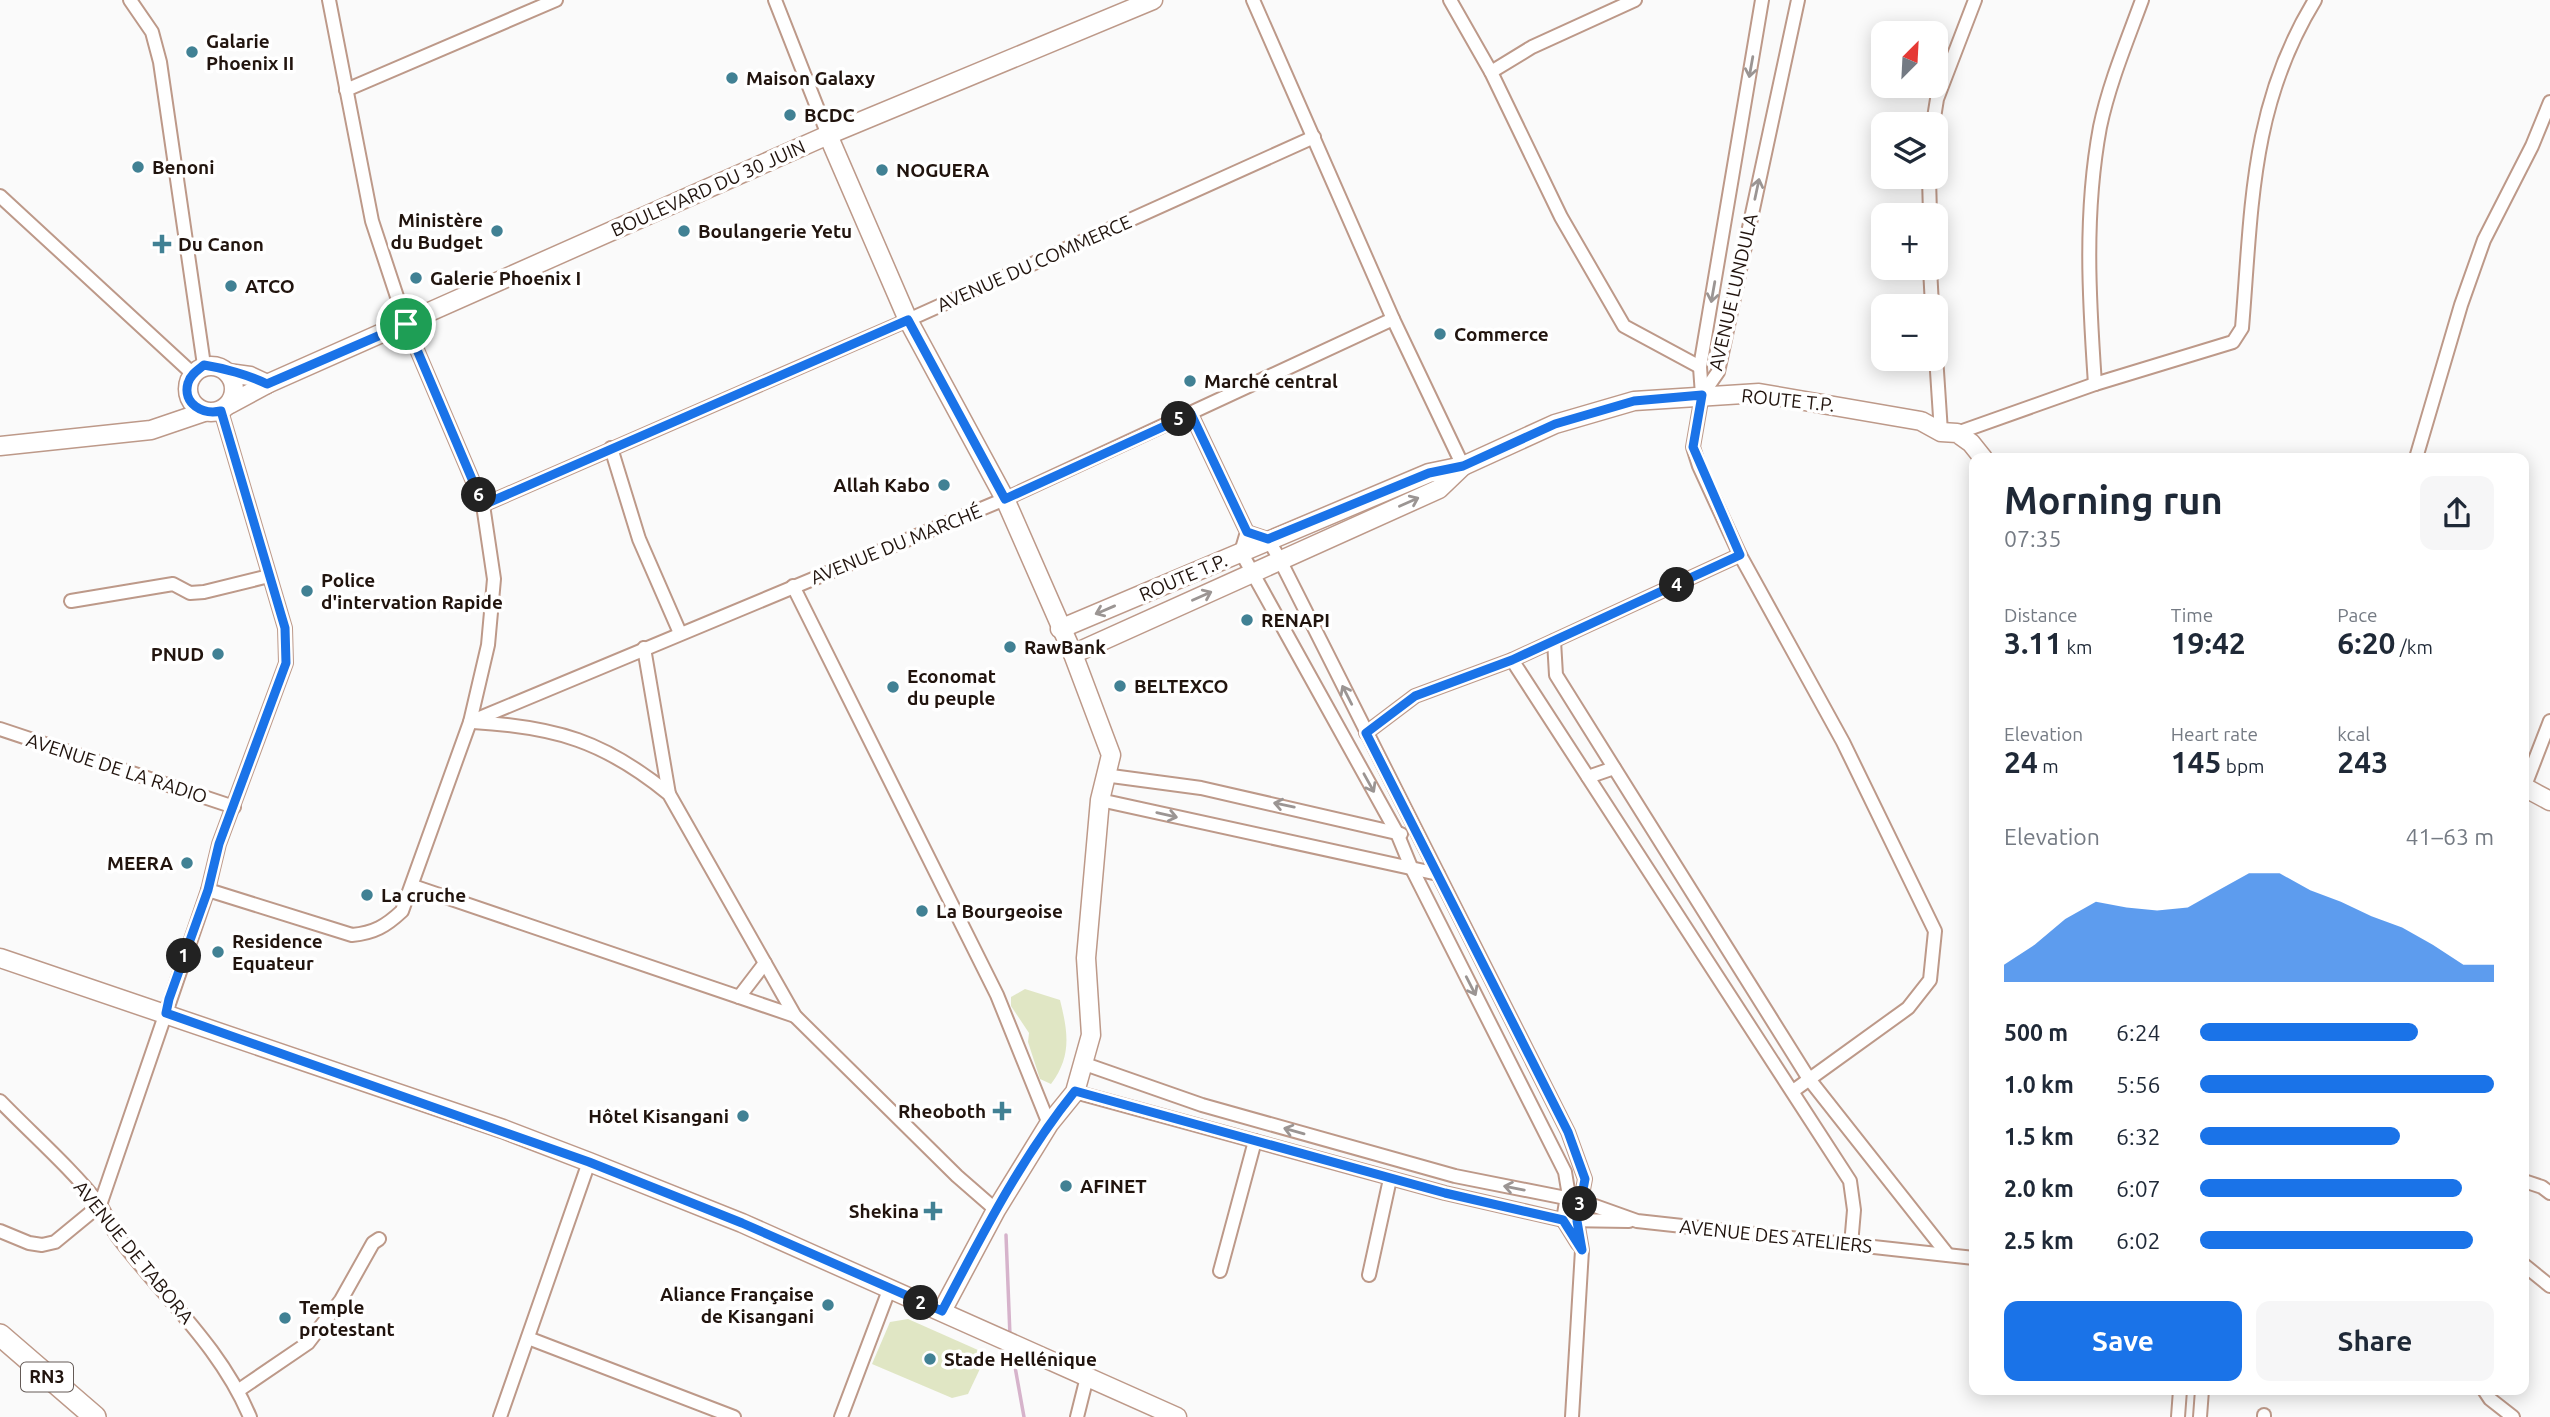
<!DOCTYPE html>
<meta charset="utf-8">
<style>
:root{--surface:#fff;--page:#f6f6f7;--text:#1f2937;--muted:#747a83;--accent:#1a73e8}
body{margin:0;font-family:Ubuntu,sans-serif;background:var(--page);color:var(--text);height:100vh;display:flex;flex-direction:column;font-size:26px;white-space:nowrap}
*{box-sizing:border-box;margin:0}
p{font-size:23px;color:var(--muted)}
.icon{flex:none;width:38px;height:38px;fill:none;stroke:currentColor;stroke-width:2;stroke-linecap:round;stroke-linejoin:round}
.map{position:relative;flex:1;overflow:hidden}
.drawer{position:absolute;left:1969px;top:453px;width:560px;height:942px;display:flex;flex-direction:column;background:var(--surface);border-radius:14px;box-shadow:0 4px 18px #0003}
.drawer>*{flex:none}
.needle{width:46px;rotate:24deg}
.buttons{position:absolute;left:1871px;top:21px;display:grid;gap:14px}
.buttons a{display:grid;place-items:center;width:77px;height:77px;border-radius:14px;background:var(--surface);box-shadow:0 4px 18px #0003;font-size:35px}
.pin{position:absolute;display:grid;place-items:center;width:60px;height:60px;color:#fff;margin:-30px;border:4px solid #fff;border-radius:50%;box-shadow:0 2px 7px #0007}
.km{position:absolute;width:35px;height:35px;margin:-18px;border-radius:50%;background:#222;color:#fff;font-size:19px;line-height:35px;text-align:center}
.round{display:grid;place-items:center;flex:none;width:74px;height:74px;border-radius:14px;background:var(--page)}
.head{display:flex;align-items:center;justify-content:space-between;height:119px;padding:0 35px}
h1{font-size:38px;font-weight:700;line-height:52px}
.stats{display:grid;grid-template-columns:repeat(3,1fr);gap:10px;height:119px;padding:7px 35px}
.stats div{display:grid;align-content:center}
.stats b{font-size:30px;font-weight:700}
.stats small{font-size:19px;font-weight:400}
.stats p{font-size:19px}
.chart{height:196px;padding:14px 35px}
.chart p{display:flex;justify-content:space-between}
.chart svg{width:100%;height:126px;margin-top:7px;fill:var(--accent);opacity:.7}
.cta{display:flex;gap:14px;margin-top:auto;padding:14px 35px}
.cta a{flex:1;height:80px;border-radius:14px;background:var(--accent);color:#fff;font-size:28px;font-weight:700;line-height:80px;text-align:center}
.cta a+a{background:var(--page);color:var(--text)}
ul{padding:0 35px;list-style:none;font-size:23px}
li{display:grid;grid-template-columns:112px 84px 1fr;align-items:center;height:52px}
li i{height:18px;border-radius:9px;background:var(--accent)}
.map>svg:first-child{display:block}
.green{fill:#e0e6c4}
.lines{fill:none;stroke-linecap:round;stroke-linejoin:round}
.stream{stroke:#d6b3cb;stroke-width:3.5}
.street-casing{stroke:#bd9989;stroke-width:16}
.secondary-casing{stroke:#bd9989;stroke-width:21}
.highway-casing{stroke:#bd9989;stroke-width:24}
.street{stroke:#fff;stroke-width:12}
.secondary{stroke:#fff;stroke-width:18}
.highway{stroke:#fff;stroke-width:21}
.oneway{stroke:#9b9593}
.route-casing{stroke:#fff;stroke-width:14}
.route{stroke:#1a73e8;stroke-width:9}
.poi-dot{fill:#418194;stroke:#fff;stroke-width:2.5}
.labels{text-anchor:middle;stroke-width:7;stroke-linejoin:round;paint-order:stroke}
.shield{fill:#fff;stroke:#645a56;stroke-width:2}
.shield-label{font-size:18px;font-weight:bold;fill:#21140e}
.poi-label{font-size:19px;font-weight:bold;fill:#21140e;stroke:#fff;text-anchor:start}
.street-label{font-size:19px;fill:#21140e;stroke:#fff}
</style>
<div class="map">
<svg width="2550" height="1417" viewBox="0 0 2550 1417">
<rect width="100%" height="100%" fill="#fafafa"/>
<g class="green">
<path d="M 1025,989 L 1060,1000 C 1068,1032 1072,1056 1051,1084 L 1040,1079 L 1028,1042 L 1029,1033 L 1011,1006 L 1011,997 Z"/>
<path d="M 908,1319 L 987,1354 L 968,1394 L 952,1398 L 872,1364 L 890,1322 Z"/>
</g>
<g class="lines">
<g class="stream">
<path d="M 1006,1235 L 1010,1336"/>
<path d="M 1012,1350 L 1024,1417"/>
</g>
<defs>
<g id="street">
<path d="M 130,0 L 152,32 L 160,62 L 204,365"/>
<path d="M 775,0 L 828,135"/>
<path d="M 1253,0 L 1393,319 L 1463,466"/>
<path d="M 1450,0 L 1491,72 L 1561,217 L 1624,326 L 1700,367"/>
<path d="M 1762,0 L 1700,367 L 1702,395 L 1693,447 L 1699,466 L 1740,555 L 1843,742 L 1935,931 L 1930,980 L 1908,1008 L 1793,1091"/>
<path d="M 1491,72 L 1532,47 L 1635,0"/>
<path d="M 346,90 L 556,0"/>
<path d="M 1933,124 L 1937,99 L 1975,0"/>
<path d="M 1929,177 L 1930,215"/>
<path d="M 0,196 L 193,374"/>
<path d="M 1930,268 L 1932,306"/>
<path d="M 1936,356 L 1941,432"/>
<path d="M 2095,384 C 2089,298 2084,213 2100,127 C 2109,84 2127,41 2142,0"/>
<path d="M 1702,395 L 1718,372 L 1798,0"/>
<path d="M 1191,414 L 1247,532 L 1241,552 L 1397,833 L 1411,867 L 1565,1172 L 1568,1190 L 1563,1220 L 1578,1244"/>
<path d="M 1957,433 L 2095,384 L 2233,342 L 2242,328 C 2252,208 2250,106 2315,0"/>
<path d="M 611,448 L 639,539 L 680,633"/>
<path d="M 2416,458 L 2461,305 L 2484,240 L 2532,146 L 2550,102"/>
<path d="M 483,505 L 908,320 L 1314,137"/>
<path d="M 1247,532 L 1268,539 L 1280,560 L 1568,1132 L 1585,1179 L 1577,1221 L 1582,1250 L 1572,1417"/>
<path d="M 793,586 L 997,995 L 1049,1124"/>
<path d="M 71,601 L 173,584 L 190,593 L 204,592 L 269,576"/>
<path d="M 1554,641 L 1556,675 L 1809,1079 L 1948,1255"/>
<path d="M 644,648 L 669,794"/>
<path d="M 1512,660 L 1850,1181 L 1854,1210 L 1851,1245"/>
<path d="M 470,722 L 1005,499 L 1393,319"/>
<path d="M 473,722 C 556,727 604,741 669,794 L 795,1016 L 957,1176 L 996,1210"/>
<path d="M 0,729 L 234,807"/>
<path d="M 1366,733 L 1415,696 L 1512,660 L 1740,555"/>
<path d="M 1104,775 L 1201,788 L 1401,834"/>
<path d="M 1588,777 L 1614,768"/>
<path d="M 2524,788 L 2550,721"/>
<path d="M 1100,800 L 1438,874"/>
<path d="M 413,886 L 795,1016"/>
<path d="M 208,890 L 352,935 C 374,933 386,926 402,911 L 470,722 L 488,645 L 494,579 L 483,505 L 406,324 L 372,221 L 329,0"/>
<path d="M 739,997 L 765,963"/>
<path d="M 1082,1063 L 1202,1105 L 1455,1176 L 1581,1201 L 1637,1221 L 1974,1258"/>
<path d="M 1075,1092 L 1445,1193 L 1563,1220 L 1629,1221"/>
<path d="M 0,1101 C 33,1135 71,1168 100,1205 C 107,1215 111,1228 118,1237 C 164,1298 220,1346 250,1417"/>
<path d="M 2524,1181 L 2542,1187 L 2550,1193"/>
<path d="M 0,1231 L 29,1243 L 42,1245 L 55,1242 L 100,1205 L 208,890 L 219,844 L 286,663 L 285,628 L 221,411"/>
<path d="M 2524,1265 L 2550,1286"/>
<path d="M 1220,1271 L 1255,1141"/>
<path d="M 1369,1275 L 1390,1179"/>
<path d="M 528,1338 L 734,1417"/>
<path d="M 239,1390 L 308,1343 L 341,1300 L 373,1243 L 379,1239"/>
<path d="M 2484,1390 L 2490,1399 L 2513,1417"/>
<path d="M 500,1417 L 589,1162"/>
<path d="M 841,1417 L 889,1290"/>
<path d="M 1077,1417 L 1087,1377"/>
<path d="M 2178,1417 L 2180,1390"/>
<path d="M 2200,1417 L 2202,1390"/>
<path d="M 2264,1417 L 2264,1415"/>
</g>
<g id="secondary">
<path d="M 828,135 L 908,320 L 1005,499 L 1073,654 L 1111,755 L 1100,800 L 1086,958 L 1091,1035 L 1075,1092 L 1049,1124 L 996,1210 L 942,1311"/>
<circle cx="211" cy="389" r="23"/>
<path d="M 228,373 L 250,376 L 267,384"/>
<path d="M 230,404 L 267,384 L 828,135 L 1153,0"/>
<path d="M 0,446 L 151,430 L 204,412"/>
<path d="M 1060,629 L 1429,473 L 1463,466 L 1555,424 L 1634,401 L 1759,393 L 1921,421 L 1941,432 L 1957,433 L 1971,443 L 1983,458"/>
<path d="M 1073,654 L 1439,489 L 1463,466"/>
<path d="M 2524,787 L 2550,801"/>
<path d="M 0,958 L 503,1129 L 589,1162 L 742,1223 L 1177,1417"/>
</g>
<path id="highway" d="M 0,1335 L 95,1417"/>
</defs>
<use href="#street" class="street-casing"/>
<use href="#secondary" class="secondary-casing"/>
<use href="#highway" class="highway-casing"/>
<use href="#street" class="street"/>
<use href="#secondary" class="secondary"/>
<use href="#highway" class="highway"/>
</g>
<defs><path id="oneway-shaft" d="M-6 0H5M1.5-3L5.5 0L1.5 3" fill="none" stroke-width="1.6" stroke-linecap="round" stroke-linejoin="round" transform="scale(1.75)"/></defs>
<g class="oneway">
<use href="#oneway-shaft" transform="translate(1751 67) rotate(100)"/>
<use href="#oneway-shaft" transform="translate(1757 189) rotate(-78)"/>
<use href="#oneway-shaft" transform="translate(1713 292) rotate(100)"/>
<use href="#oneway-shaft" transform="translate(1409 502) rotate(-24)"/>
<use href="#oneway-shaft" transform="translate(1202 596) rotate(-24)"/>
<use href="#oneway-shaft" transform="translate(1105 610) rotate(157)"/>
<use href="#oneway-shaft" transform="translate(1347 695) rotate(-117)"/>
<use href="#oneway-shaft" transform="translate(1369 783) rotate(61)"/>
<use href="#oneway-shaft" transform="translate(1284 805) rotate(-168)"/>
<use href="#oneway-shaft" transform="translate(1167 815) rotate(13)"/>
<use href="#oneway-shaft" transform="translate(1471 986) rotate(63)"/>
<use href="#oneway-shaft" transform="translate(1294 1131) rotate(-164)"/>
<use href="#oneway-shaft" transform="translate(1514 1188) rotate(-169)"/>
</g>
<g class="lines">
<defs>
<path id="route" d="M 908,320 L 1005,499 L 1191,414 L 1247,532 L 1268,539 L 1429,473 L 1463,466 L 1555,424 L 1634,401 L 1702,395 L 1693,447 L 1740,555 L 1512,660 L 1415,696 L 1366,733 L 1568,1132 L 1585,1179 L 1577,1221 L 1582,1250 L 1563,1220 L 1445,1193 L 1075,1091 C 1021,1158 982,1235 942,1311 L 742,1223 L 589,1162 L 166,1013 L 169,999 L 208,890 L 219,844 L 286,663 L 285,628 L 221,411 C 203,415 182,404 188,383 C 190,375 198,370 204,365 C 223,368 249,375 267,384 L 406,324 L 483,505 Z"/>
</defs>
<use href="#route" class="route-casing"/>
<use href="#route" class="route"/>
</g>
<g class="poi-dot">
<circle cx="192" cy="52" r="7"/>
<circle cx="732" cy="78" r="7"/>
<circle cx="790" cy="115" r="7"/>
<circle cx="138" cy="167" r="7"/>
<circle cx="882" cy="170" r="7"/>
<circle cx="497" cy="231" r="7"/>
<circle cx="684" cy="231" r="7"/>
<path d="M158.5 233.5h7v7h7v7h-7v7h-7v-7h-7v-7h7z"/>
<circle cx="416" cy="278" r="7"/>
<circle cx="231" cy="286" r="7"/>
<circle cx="1440" cy="334" r="7"/>
<circle cx="1190" cy="381" r="7"/>
<circle cx="944" cy="485" r="7"/>
<circle cx="307" cy="591" r="7"/>
<circle cx="1247" cy="620" r="7"/>
<circle cx="1010" cy="647" r="7"/>
<circle cx="218" cy="654" r="7"/>
<circle cx="1120" cy="686" r="7"/>
<circle cx="893" cy="687" r="7"/>
<circle cx="187" cy="863" r="7"/>
<circle cx="367" cy="895" r="7"/>
<circle cx="922" cy="911" r="7"/>
<circle cx="218" cy="952" r="7"/>
<path d="M998.5 1100.5h7v7h7v7h-7v7h-7v-7h-7v-7h7z"/>
<circle cx="743" cy="1116" r="7"/>
<circle cx="1066" cy="1186" r="7"/>
<path d="M929.5 1200.5h7v7h7v7h-7v7h-7v-7h-7v-7h7z"/>
<circle cx="828" cy="1305" r="7"/>
<circle cx="285" cy="1318" r="7"/>
<circle cx="930" cy="1359" r="7"/>
</g>
<g class="labels">
<rect class="shield" x="21" y="1362.5" width="52" height="29" rx="5"/>
<g class="shield-label">
<text x="47" y="1383">RN3</text>
</g>
<g class="poi-label">
<text x="206" y="48">Galarie<tspan x="206" dy="22">Phoenix II</tspan></text>
<text x="746" y="85">Maison Galaxy</text>
<text x="804" y="122">BCDC</text>
<text x="152" y="174">Benoni</text>
<text x="896" y="177">NOGUERA</text>
<text x="483" y="227" text-anchor="end">Ministère<tspan x="483" dy="22">du Budget</tspan></text>
<text x="698" y="238">Boulangerie Yetu</text>
<text x="178" y="251">Du Canon</text>
<text x="430" y="285">Galerie Phoenix I</text>
<text x="245" y="293">ATCO</text>
<text x="1454" y="341">Commerce</text>
<text x="1204" y="388">Marché central</text>
<text x="930" y="492" text-anchor="end">Allah Kabo</text>
<text x="321" y="587">Police<tspan x="321" dy="22">d'intervation Rapide</tspan></text>
<text x="1261" y="627">RENAPI</text>
<text x="1024" y="654">RawBank</text>
<text x="204" y="661" text-anchor="end">PNUD</text>
<text x="907" y="683">Economat<tspan x="907" dy="22">du peuple</tspan></text>
<text x="1134" y="693">BELTEXCO</text>
<text x="173" y="870" text-anchor="end">MEERA</text>
<text x="381" y="902">La cruche</text>
<text x="936" y="918">La Bourgeoise</text>
<text x="232" y="948">Residence<tspan x="232" dy="22">Equateur</tspan></text>
<text x="986" y="1118" text-anchor="end">Rheoboth</text>
<text x="729" y="1123" text-anchor="end">Hôtel Kisangani</text>
<text x="1080" y="1193">AFINET</text>
<text x="919" y="1218" text-anchor="end">Shekina</text>
<text x="814" y="1301" text-anchor="end">Aliance Française<tspan x="814" dy="22">de Kisangani</tspan></text>
<text x="299" y="1314">Temple<tspan x="299" dy="22">protestant</tspan></text>
<text x="944" y="1366">Stade Hellénique</text>
</g>
<g class="street-label">
<text transform="translate(708 188) rotate(-24)" y="7">BOULEVARD DU 30 JUIN</text>
<text transform="translate(1034 263) rotate(-24)" y="7">AVENUE DU COMMERCE</text>
<text transform="translate(1733 292) rotate(-77)" y="7">AVENUE LUNDULA</text>
<text transform="translate(1788 400) rotate(6)" y="7">ROUTE T.P.</text>
<text transform="translate(896 544) rotate(-22)" y="7">AVENUE DU MARCHÉ</text>
<text transform="translate(1183 577) rotate(-23)" y="7">ROUTE T.P.</text>
<text transform="translate(117 768) rotate(18)" y="7">AVENUE DE LA RADIO</text>
<text transform="translate(1776 1236) rotate(6)" y="7">AVENUE DES ATELIERS</text>
<text transform="translate(134 1252) rotate(51)" y="7">AVENUE DE TABORA</text>
</g>
</g>
</svg>
<div class="buttons">
<a><svg class="needle" viewBox="-14 -14 28 28"><path d="M0-13l5 13h-10z" fill="#e53935"/><path d="M0 13l5-13h-10z" fill="#747a83"/></svg></a>
<a><svg class="icon" aria-label="layers" viewBox="0 0 24 24"><path d="M12 4l9 5-9 5-9-5zM3 14l9 5 9-5"/></svg></a>
<a>+</a>
<a>−</a>
</div>
<div class="pin" style="left:406px;top:324px;background:#1e9e55"><svg class="icon" aria-label="arrive" viewBox="0 0 24 24"><path d="M6 21V4h12l-3 4 3 4H6"/></svg></div>
<b class="km" style="left:184px;top:956px">1</b>
<b class="km" style="left:921px;top:1303px">2</b>
<b class="km" style="left:1580px;top:1204px">3</b>
<b class="km" style="left:1677px;top:585px">4</b>
<b class="km" style="left:1179px;top:419px">5</b>
<b class="km" style="left:479px;top:495px">6</b>
<section class="drawer">
<div class="head"><div><h1>Morning run</h1><p>07:35</p></div><a class="round"><svg class="icon" aria-label="share" viewBox="0 0 24 24"><path d="M12 15V3M7 8l5-5 5 5M5 13v7h14v-7"/></svg></a></div>
<div class="stats">
<div><p>Distance</p><b>3.11<small> km</small></b></div>
<div><p>Time</p><b>19:42</b></div>
<div><p>Pace</p><b>6:20<small> /km</small></b></div>
</div>
<div class="stats">
<div><p>Elevation</p><b>24<small> m</small></b></div>
<div><p>Heart rate</p><b>145<small> bpm</small></b></div>
<div><p>kcal</p><b>243</b></div>
</div>
<div class="chart"><p><span>Elevation</span>41–63 m</p>
<svg viewBox="0 0 160 44" preserveAspectRatio="none"><path d="M0 44V38L10 31L20 22L30 16L40 18L50 19L60 18L70 12L80 6L90 6L100 12L110 16L120 21L130 25L140 31L150 38L160 38V44z"/></svg>
</div>
<ul>
<li><b>500 m</b>6:24<i style="width:74%"></i></li>
<li><b>1.0 km</b>5:56<i style="width:100%"></i></li>
<li><b>1.5 km</b>6:32<i style="width:68%"></i></li>
<li><b>2.0 km</b>6:07<i style="width:89%"></i></li>
<li><b>2.5 km</b>6:02<i style="width:93%"></i></li>
</ul>
<div class="cta"><a>Save</a><a>Share</a></div>
</section>
</div>
